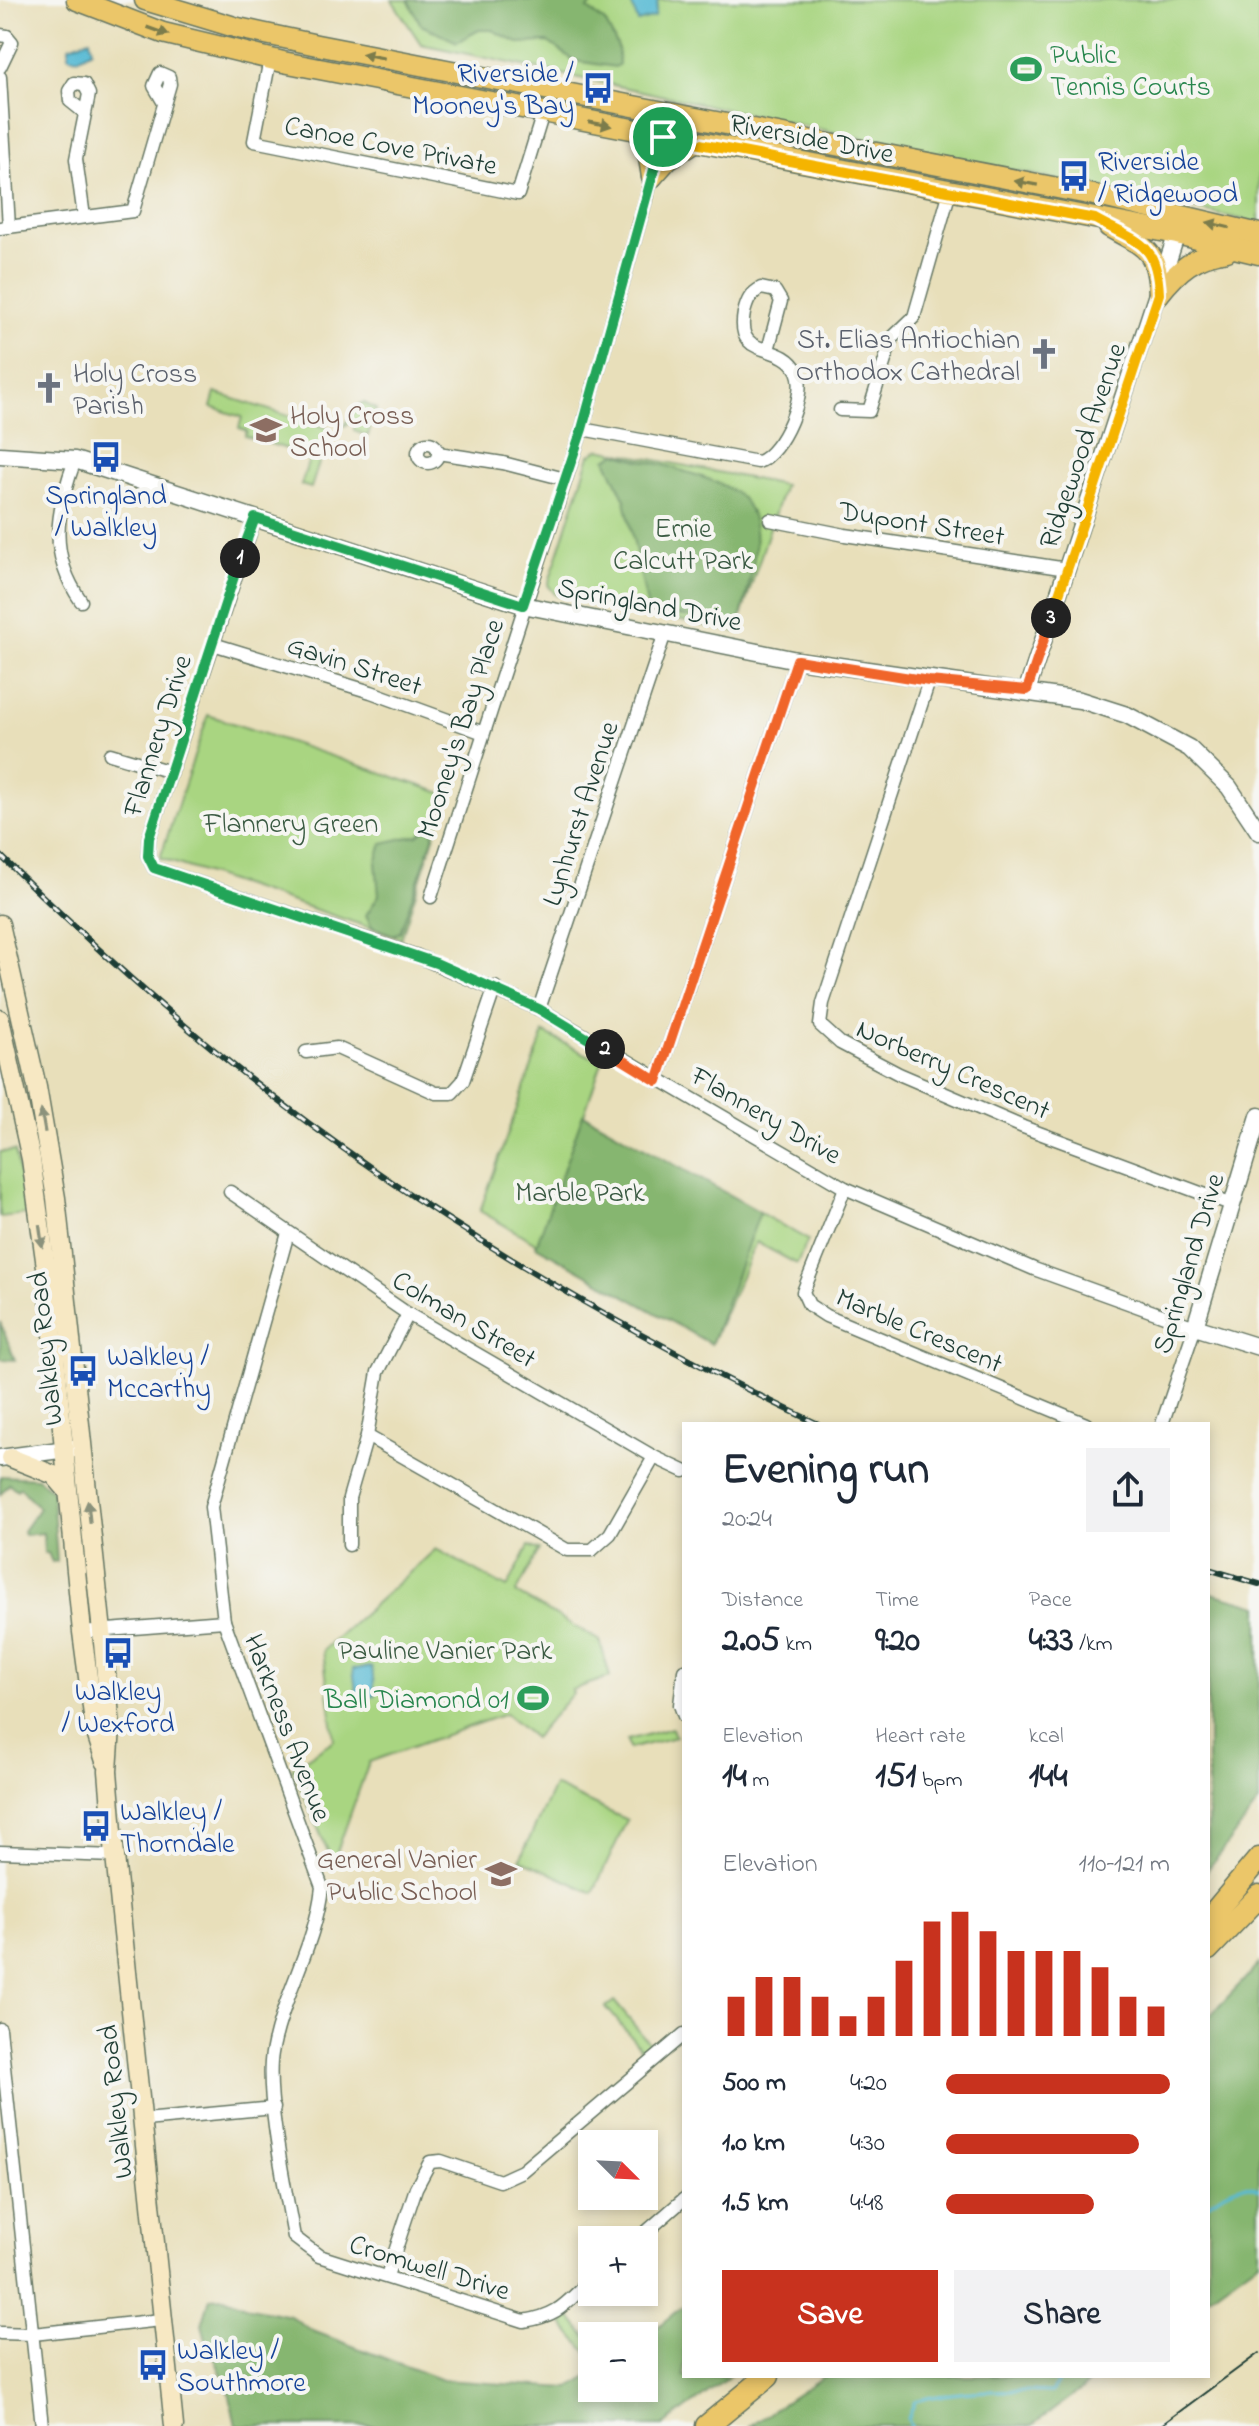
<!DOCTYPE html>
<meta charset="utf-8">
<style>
:root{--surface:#fff;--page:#f2f2f3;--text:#1f2937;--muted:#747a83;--accent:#c8321e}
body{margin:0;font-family:"Indie Flower",sans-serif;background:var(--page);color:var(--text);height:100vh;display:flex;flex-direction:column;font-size:30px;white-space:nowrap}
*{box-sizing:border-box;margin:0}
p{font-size:26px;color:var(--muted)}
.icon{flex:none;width:44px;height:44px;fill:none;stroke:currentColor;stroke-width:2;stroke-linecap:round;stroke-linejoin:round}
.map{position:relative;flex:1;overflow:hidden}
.side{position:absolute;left:682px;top:1422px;width:528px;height:956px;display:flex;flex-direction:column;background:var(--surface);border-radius:0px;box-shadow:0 4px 12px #0003}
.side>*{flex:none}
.needle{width:52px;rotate:114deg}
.controls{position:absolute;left:578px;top:2130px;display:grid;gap:16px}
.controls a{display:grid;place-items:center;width:80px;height:80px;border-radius:0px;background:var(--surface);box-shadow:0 4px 12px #0003;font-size:40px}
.pin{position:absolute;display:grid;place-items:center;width:68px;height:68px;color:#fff;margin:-34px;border:4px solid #fff;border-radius:50%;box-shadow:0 2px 8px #0007}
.km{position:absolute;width:40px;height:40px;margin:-20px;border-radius:50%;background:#222;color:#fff;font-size:22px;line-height:40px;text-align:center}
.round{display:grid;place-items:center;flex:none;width:84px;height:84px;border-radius:0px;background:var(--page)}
.summary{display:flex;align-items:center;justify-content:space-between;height:136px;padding:0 40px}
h1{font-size:44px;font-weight:700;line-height:60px}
.stats{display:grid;grid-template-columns:repeat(3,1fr);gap:12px;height:136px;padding:8px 40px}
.stats div{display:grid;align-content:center}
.stats b{font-size:34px;font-weight:700}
.stats small{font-size:22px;font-weight:400}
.stats p{font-size:22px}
.chart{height:224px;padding:16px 40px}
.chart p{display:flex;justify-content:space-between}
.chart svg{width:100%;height:144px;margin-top:8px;stroke:var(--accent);stroke-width:6}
.primary-button{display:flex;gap:16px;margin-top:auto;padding:16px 40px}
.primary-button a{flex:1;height:92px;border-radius:0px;background:var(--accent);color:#fff;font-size:32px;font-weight:700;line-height:92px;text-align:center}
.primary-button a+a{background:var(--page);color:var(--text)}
ul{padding:0 40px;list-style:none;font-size:26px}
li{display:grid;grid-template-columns:128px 96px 1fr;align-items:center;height:60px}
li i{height:20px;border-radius:10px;background:var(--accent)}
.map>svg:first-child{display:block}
.green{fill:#a9d581;stroke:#64895a;stroke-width:2}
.forest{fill:#86b66f;stroke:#527a52;stroke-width:2}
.water{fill:#56bad4;stroke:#3a7c84;stroke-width:2}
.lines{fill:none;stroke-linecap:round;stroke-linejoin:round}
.stream{stroke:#56bad4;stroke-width:3}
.minor-casing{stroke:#657663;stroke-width:15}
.tertiary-casing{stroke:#657663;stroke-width:19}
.secondary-casing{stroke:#657663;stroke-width:21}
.primary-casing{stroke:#657663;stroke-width:23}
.trunk-casing{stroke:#657663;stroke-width:25}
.minor{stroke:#fff;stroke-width:12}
.tertiary{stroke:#fff;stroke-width:16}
.secondary{stroke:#f7e8c3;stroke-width:18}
.primary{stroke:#ebc669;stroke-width:20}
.trunk{stroke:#ebc669;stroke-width:22}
.tram{stroke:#1f3d34;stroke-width:2}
.rail-casing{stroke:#1f3d34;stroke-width:6}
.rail{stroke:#f6f6f2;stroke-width:3;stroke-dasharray:9;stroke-linecap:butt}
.oneway{fill:#7b7b4c}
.oneway2{fill:#8b927c}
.split-1-casing{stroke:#fff;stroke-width:16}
.split-2-casing{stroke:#fff;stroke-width:16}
.split-3-casing{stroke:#fff;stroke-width:16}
.split-4-casing{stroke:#fff;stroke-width:16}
.split-1{stroke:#22a559;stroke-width:10}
.split-2{stroke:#22a559;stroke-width:10}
.split-3{stroke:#f0652b;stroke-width:10}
.split-4{stroke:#f5b400;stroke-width:10}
.labels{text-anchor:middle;stroke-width:8;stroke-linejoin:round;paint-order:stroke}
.leisure-label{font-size:28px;fill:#27864d;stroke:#f6f6f2;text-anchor:start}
.transit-label{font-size:28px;fill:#164399;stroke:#f6f6f2;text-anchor:start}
.street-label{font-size:28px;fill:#1f3d34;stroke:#f6f6f2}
.worship-label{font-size:28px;fill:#5b616d;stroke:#f6f6f2;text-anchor:end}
.education-label{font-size:28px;fill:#785e54;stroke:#f6f6f2;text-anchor:start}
.park-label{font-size:28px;fill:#3b5b43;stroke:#f6f6f2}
</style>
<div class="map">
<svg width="1259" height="2426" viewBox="0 0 1259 2426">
<rect width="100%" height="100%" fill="#f6f6f2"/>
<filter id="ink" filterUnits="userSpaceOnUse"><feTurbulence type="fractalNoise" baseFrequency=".0125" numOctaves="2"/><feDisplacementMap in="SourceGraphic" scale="16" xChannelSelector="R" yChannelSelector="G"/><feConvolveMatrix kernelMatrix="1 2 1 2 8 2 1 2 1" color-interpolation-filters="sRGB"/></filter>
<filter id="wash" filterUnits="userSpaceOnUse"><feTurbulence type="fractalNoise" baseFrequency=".006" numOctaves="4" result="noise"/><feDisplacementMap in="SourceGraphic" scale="32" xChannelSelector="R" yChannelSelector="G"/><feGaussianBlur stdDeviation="1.8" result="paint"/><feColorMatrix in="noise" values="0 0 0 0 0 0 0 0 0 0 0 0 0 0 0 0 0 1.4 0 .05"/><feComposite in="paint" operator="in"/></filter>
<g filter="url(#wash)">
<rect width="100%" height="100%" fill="#e8dfba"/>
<g class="green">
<path d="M 392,0 L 1259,0 L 1259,223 L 421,44 Z"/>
<path d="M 215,393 L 330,429 L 311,488 L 301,485 L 310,456 L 245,436 L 247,431 L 239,428 L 242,417 L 211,407 Z"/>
<path d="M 364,403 L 376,409 L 368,436 L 354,431 L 354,422 L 343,426 L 360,404 Z"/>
<path d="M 599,449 L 784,485 L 736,632 L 556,595 L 548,585 L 590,455 Z"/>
<path d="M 208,715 L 448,795 L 401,938 L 160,858 Z"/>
<path d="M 544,1033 L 602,1062 L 584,1114 L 808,1240 L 797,1264 L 756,1242 L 711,1344 L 480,1211 Z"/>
<path d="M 15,1151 L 27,1214 L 0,1217 L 0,1152 Z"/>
<path d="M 529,1546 L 539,1550 L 516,1593 L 600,1641 L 610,1677 L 571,1690 L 573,1693 L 534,1738 L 505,1714 L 369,1762 L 333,1863 L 292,1768 L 334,1740 L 323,1650 L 436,1549 L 507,1588 Z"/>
<path d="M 672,1728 L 675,1737 L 629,1749 L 627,1740 Z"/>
<path d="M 554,1786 L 627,1820 L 593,1893 L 520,1859 Z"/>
<path d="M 614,2001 L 650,2044 L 642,2050 L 606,2007 Z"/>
<path d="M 570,2317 L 592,2343 L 592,2358 L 563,2324 Z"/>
</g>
<g class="forest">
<path d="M 408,0 L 596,0 L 588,9 L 605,22 L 618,47 L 619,64 L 615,67 L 575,61 L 548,42 L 518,43 L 492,30 L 479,30 L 457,42 L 421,25 Z"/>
<path d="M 617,453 C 635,461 653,461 671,467 C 690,474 718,480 734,492 C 775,519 746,589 739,626 L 648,610 L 625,500 L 606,459 Z"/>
<path d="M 427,828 L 433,831 L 433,838 L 400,932 L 393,935 L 372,927 L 366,915 L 379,895 L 376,863 L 382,843 L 418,835 Z"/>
<path d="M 583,1114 L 760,1212 L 711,1344 L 536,1246 Z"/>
<path d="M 0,1322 L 15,1360 L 0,1359 Z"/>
<path d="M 0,1476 L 37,1478 L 52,1491 L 57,1561 L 52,1562 L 48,1553 L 44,1553 L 43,1533 L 24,1535 L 23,1531 L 39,1508 L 20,1487 L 17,1490 L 9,1484 L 0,1495 Z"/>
<path d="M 1208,1592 L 1259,1606 L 1259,1802 L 1208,1869 Z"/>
<path d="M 1259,1964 L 1259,2260 L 1208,2297 L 1208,2018 Z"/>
<path d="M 224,2297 L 250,2308 L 290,2316 L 313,2331 L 442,2380 L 569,2388 L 592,2375 L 592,2388 L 644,2388 L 644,2338 L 684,2305 L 684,2376 L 730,2376 L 663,2426 L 236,2426 L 229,2391 L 205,2337 L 202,2324 L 210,2298 Z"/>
<path d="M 824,2376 L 1100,2376 L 1031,2426 L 750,2426 Z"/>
</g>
<g class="water">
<path d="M 630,0 L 658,0 L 655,17 L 638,22 Z"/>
<path d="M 90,39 L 92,50 L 78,58 L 69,56 L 69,46 Z"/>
<path d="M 372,1667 L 375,1696 L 357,1699 L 353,1669 Z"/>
</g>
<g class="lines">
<g class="stream">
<path d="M 1208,2204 C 1224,2193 1240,2179 1259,2189"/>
<path d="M 911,2426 L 908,2419 L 915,2401 C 960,2389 1005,2390 1051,2392 L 1062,2376"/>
</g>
</g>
</g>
<g filter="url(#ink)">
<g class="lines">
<defs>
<g id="minor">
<path d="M 0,35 L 7,36 L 12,42 L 0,67"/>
<path d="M 270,59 L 254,141 L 518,194 L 543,113"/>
<path d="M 0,77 L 9,227"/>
<path d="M 84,217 L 76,159 L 89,94 L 84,84 L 74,83 L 69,91 L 70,101 L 85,113"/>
<path d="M 0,228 L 133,211 L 170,84 L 169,77 L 160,73 L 154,86 L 164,103"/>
<path d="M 840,410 L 869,411 L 892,338 L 914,317 L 950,191"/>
<path d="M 582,429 L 758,462 C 782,454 808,393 797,371 C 781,340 735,361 744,313 C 747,301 750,294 761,288 L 775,291 L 781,301 L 768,350"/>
<circle cx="428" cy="453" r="10"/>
<path d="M 438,453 L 503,463 L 565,479"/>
<path d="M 75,460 C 56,512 48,554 81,601"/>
<path d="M 255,518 L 149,838 L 148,856 L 154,868 L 415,955 L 539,1009 L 845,1188 L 1034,1269 L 1195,1327 L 1162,1424"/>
<path d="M 770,520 L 845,535 L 1067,569"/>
<path d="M 213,644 L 371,692 L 481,732"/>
<path d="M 929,681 L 823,1003 L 820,1025 L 840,1043 L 899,1074 L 1023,1127 L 1233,1205"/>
<path d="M 110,754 L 171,772"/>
<path d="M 431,897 L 582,429 L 670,113"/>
<path d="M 539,1009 L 665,633"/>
<path d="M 306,1052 L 337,1048 L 436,1093 L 452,1093 L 463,1081 L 495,987"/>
<path d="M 657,1081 L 797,660"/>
<path d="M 845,1188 L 803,1292 L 809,1305 L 826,1316 L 1086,1424"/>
<path d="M 230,1192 L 408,1314 L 654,1457 L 684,1471"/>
<path d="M 288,1233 L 211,1507 L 224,1621 L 322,1887 C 316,1945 282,1996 272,2053 C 265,2095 286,2192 294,2237 L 319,2256 L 524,2321 C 561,2315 566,2302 592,2279"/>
<path d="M 367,1436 L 567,1550 L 592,1550 L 610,1534 L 654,1457"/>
<path d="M 349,1545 L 349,1498 L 367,1436 L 378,1372 L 408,1314"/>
<path d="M 82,1632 L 224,1621"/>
<path d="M 684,1671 L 680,1705 L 684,1716"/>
<path d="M 0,1852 L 115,1856"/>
<path d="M 0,2029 L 42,2426"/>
<path d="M 145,2120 L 274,2108"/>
<path d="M 637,2240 L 684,2199"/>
<path d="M 387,2276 L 416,2188 L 430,2162 L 441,2161 L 500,2181 L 522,2171 L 684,2034"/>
<path d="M 0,2333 L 33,2334 L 161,2320"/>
</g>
<g id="tertiary">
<path d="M 0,455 L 75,460 L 523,605 L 797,660 L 1080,700 L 1127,715 L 1189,748 L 1229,787 L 1259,832"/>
<path d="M 1027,690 L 1180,224"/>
<path d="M 1259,1116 L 1195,1327 L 1259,1347"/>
<path d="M 0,1458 L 74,1448"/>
</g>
<g id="secondary">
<path d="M 0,924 L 37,1087 L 56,1198 L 102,1632 L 111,1727 L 108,1771 L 115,1856 L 174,2426"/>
<path d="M 0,1019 L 31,1159 L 47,1274 L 82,1632 L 95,1730 L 105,1761"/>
<path d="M 11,1458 L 54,1475 L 67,1490"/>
</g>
<g id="primary">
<path d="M 77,0 L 163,33 L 283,62 L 1177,234 L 1259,254"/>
<path d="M 145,0 L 238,28 L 317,45 L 1094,195 L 1259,234"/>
<path d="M 639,132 L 648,152 L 652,177"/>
<path d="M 652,177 L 668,159 L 693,143"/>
<path d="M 1109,227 C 1147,248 1157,249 1159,294"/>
<path d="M 1159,294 C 1178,270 1195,255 1227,251"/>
</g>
<g id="trunk">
<path d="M 1208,1920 L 1259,1859"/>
<path d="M 1208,1949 L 1259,1896"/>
<path d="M 707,2426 L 768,2376"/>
</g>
</defs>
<use href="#minor" class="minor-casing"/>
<use href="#tertiary" class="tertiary-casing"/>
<use href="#secondary" class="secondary-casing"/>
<use href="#primary" class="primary-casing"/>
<use href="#trunk" class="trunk-casing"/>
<use href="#minor" class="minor"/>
<use href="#tertiary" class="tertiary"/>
<use href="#secondary" class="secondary"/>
<use href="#primary" class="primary"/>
<use href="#trunk" class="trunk"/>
<path class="tram" d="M 1160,2426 L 1259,2353"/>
<defs>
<g id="rail">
<path d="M 0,855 C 55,909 111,962 169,1012 C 364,1180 587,1314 818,1424"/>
<path d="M 1208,1569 L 1259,1584"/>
</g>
</defs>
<use href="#rail" class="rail-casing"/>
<use href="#rail" class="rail"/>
</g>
<defs><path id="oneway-solid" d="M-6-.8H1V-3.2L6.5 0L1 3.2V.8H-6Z" transform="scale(2)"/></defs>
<g class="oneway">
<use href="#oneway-solid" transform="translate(158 31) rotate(19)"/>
<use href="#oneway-solid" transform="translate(373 56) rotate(-169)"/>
<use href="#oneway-solid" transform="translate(600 124) rotate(11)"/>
<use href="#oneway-solid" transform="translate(1026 183) rotate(-170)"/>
<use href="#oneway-solid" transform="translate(1218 225) rotate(-167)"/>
</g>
<g class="oneway2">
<use href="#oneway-solid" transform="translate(43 1121) rotate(-100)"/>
<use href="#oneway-solid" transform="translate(41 1236) rotate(82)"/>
<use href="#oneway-solid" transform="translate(89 1512) rotate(-96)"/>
</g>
</g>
<g class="lines" filter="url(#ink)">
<defs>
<path id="split-1" d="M 240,558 L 255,518 L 523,605 L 582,429 L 663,137"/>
<path id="split-2" d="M 240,558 L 149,838 L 148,856 L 154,868 L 436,963 L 539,1009 L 605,1049"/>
<path id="split-3" d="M 605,1049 L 657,1081 L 797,660 L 929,681 L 1027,690 L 1051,618"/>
<path id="split-4" d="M 663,137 L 1095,219 C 1138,243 1157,241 1159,294 L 1051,618"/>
</defs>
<use href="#split-1" class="split-1-casing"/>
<use href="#split-2" class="split-2-casing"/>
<use href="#split-3" class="split-3-casing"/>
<use href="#split-4" class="split-4-casing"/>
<use href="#split-1" class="split-1"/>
<use href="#split-2" class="split-2"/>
<use href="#split-3" class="split-3"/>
<use href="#split-4" class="split-4"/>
</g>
<defs>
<symbol id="stadium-bare" viewBox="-9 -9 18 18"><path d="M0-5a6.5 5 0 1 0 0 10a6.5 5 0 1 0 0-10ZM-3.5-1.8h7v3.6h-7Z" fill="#2e9e5b" stroke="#f6f6f2" stroke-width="2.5" paint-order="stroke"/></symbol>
<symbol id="bus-bare" viewBox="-9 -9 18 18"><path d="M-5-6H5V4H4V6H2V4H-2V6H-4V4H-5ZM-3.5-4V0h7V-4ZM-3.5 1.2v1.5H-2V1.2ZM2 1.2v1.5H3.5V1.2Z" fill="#1a4fb4" stroke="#f6f6f2" stroke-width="2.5" paint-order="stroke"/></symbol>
<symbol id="church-bare" viewBox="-9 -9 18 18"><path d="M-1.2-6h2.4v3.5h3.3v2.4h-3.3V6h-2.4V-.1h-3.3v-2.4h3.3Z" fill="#6b7280" stroke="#f6f6f2" stroke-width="2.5" paint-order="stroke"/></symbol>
<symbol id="school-bare" viewBox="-9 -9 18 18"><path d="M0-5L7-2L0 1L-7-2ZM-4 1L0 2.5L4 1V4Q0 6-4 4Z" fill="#8d6e63" stroke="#f6f6f2" stroke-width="2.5" paint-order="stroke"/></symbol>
</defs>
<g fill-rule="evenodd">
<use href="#stadium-bare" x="1004" y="47" width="44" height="44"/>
<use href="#bus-bare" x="576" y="66" width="44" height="44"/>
<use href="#bus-bare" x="1052" y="154" width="44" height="44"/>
<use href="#church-bare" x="1022" y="332" width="44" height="44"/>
<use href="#church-bare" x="27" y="366" width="44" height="44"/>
<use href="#school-bare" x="244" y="408" width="44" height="44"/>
<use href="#bus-bare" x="84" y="435" width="44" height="44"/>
<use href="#bus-bare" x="61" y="1349" width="44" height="44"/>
<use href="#bus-bare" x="96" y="1631" width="44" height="44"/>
<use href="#stadium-bare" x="511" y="1676" width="44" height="44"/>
<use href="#bus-bare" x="74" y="1804" width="44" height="44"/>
<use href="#school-bare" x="479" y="1852" width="44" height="44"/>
<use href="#bus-bare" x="131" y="2343" width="44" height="44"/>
</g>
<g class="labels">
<g class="leisure-label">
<text x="1050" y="63">Public<tspan x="1050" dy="32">Tennis Courts</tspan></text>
<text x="509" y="1708" text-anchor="end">Ball Diamond 01</text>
</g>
<g class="transit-label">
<text x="574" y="82" text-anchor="end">Riverside /<tspan x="574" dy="32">Mooney's Bay</tspan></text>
<text x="1098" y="170">Riverside<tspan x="1098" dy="32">/ Ridgewood</tspan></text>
<text x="106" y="504" text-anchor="middle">Springland<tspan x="106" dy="32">/ Walkley</tspan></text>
<text x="107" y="1365">Walkley /<tspan x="107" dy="32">Mccarthy</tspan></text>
<text x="118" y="1700" text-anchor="middle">Walkley<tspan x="118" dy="32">/ Wexford</tspan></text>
<text x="120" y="1820">Walkley /<tspan x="120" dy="32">Thorndale</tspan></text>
<text x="177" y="2359">Walkley /<tspan x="177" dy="32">Southmore</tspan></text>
</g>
<g class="street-label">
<text transform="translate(812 137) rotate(11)" y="10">Riverside Drive</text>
<text transform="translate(391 144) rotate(11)" y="10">Canoe Cove Private</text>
<text transform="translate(1081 445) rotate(-71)" y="10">Ridgewood Avenue</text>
<text transform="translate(922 522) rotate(9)" y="10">Dupont Street</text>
<text transform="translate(650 603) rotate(11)" y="10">Springland Drive</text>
<text transform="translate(355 664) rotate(18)" y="10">Gavin Street</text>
<text transform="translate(459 728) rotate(-72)" y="10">Mooney's Bay Place</text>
<text transform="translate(156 735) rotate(-72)" y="10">Flannery Drive</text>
<text transform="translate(579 813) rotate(-72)" y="10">Lynhurst Avenue</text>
<text transform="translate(954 1068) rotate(24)" y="10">Norberry Crescent</text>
<text transform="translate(767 1114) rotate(30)" y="10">Flannery Drive</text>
<text transform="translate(1187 1263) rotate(-73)" y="10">Springland Drive</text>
<text transform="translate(465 1318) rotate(31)" y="10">Colman Street</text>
<text transform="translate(920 1329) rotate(23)" y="10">Marble Crescent</text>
<text transform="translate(44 1349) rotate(-96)" y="10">Walkley Road</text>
<text transform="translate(289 1727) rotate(69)" y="10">Harkness Avenue</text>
<text transform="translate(114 2102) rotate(-96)" y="10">Walkley Road</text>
<text transform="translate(430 2266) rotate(17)" y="10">Cromwell Drive</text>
</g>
<g class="worship-label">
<text x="1020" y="348">St. Elias Antiochian<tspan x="1020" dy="32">Orthodox Cathedral</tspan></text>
<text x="73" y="382" text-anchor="start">Holy Cross<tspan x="73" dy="32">Parish</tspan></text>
</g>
<g class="education-label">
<text x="290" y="424">Holy Cross<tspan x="290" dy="32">School</tspan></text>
<text x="477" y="1868" text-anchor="end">General Vanier<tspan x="477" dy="32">Public School</tspan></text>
</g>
<g class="park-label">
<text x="683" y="537">Ernie<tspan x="683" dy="32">Calcutt Park</tspan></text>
<text x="291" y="832">Flannery Green</text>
<text x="580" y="1201">Marble Park</text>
<text x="445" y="1659">Pauline Vanier Park</text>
</g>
</g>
</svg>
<div class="controls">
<a><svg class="needle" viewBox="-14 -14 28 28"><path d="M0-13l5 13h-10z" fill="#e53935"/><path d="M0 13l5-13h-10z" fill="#747a83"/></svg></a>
<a>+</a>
<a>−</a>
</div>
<div class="pin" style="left:663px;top:137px;background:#1e9e55"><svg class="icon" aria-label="arrive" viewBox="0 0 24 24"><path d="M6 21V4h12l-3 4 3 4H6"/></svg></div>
<b class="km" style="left:240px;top:558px">1</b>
<b class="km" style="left:605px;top:1049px">2</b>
<b class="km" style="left:1051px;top:618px">3</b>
<section class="side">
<div class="summary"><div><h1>Evening run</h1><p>20:24</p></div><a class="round"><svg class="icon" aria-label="share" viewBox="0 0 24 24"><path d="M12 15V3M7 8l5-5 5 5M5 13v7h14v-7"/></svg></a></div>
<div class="stats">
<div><p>Distance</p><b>2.05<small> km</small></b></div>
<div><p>Time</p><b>9:20</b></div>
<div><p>Pace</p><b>4:33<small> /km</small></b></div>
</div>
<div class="stats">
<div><p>Elevation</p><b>14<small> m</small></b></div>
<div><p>Heart rate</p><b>151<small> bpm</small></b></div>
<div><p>kcal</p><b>144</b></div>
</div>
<div class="chart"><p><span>Elevation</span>110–121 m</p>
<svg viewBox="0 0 160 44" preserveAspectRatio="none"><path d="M5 44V32M15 44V26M25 44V26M35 44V32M45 44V38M55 44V32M65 44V21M75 44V9M85 44V6M95 44V12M105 44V18M115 44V18M125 44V18M135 44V23M145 44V32M155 44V35"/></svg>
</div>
<ul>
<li><b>500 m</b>4:20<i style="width:100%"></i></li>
<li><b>1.0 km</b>4:30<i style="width:86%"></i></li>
<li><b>1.5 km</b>4:48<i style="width:66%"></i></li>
</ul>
<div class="primary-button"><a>Save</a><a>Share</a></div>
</section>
</div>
